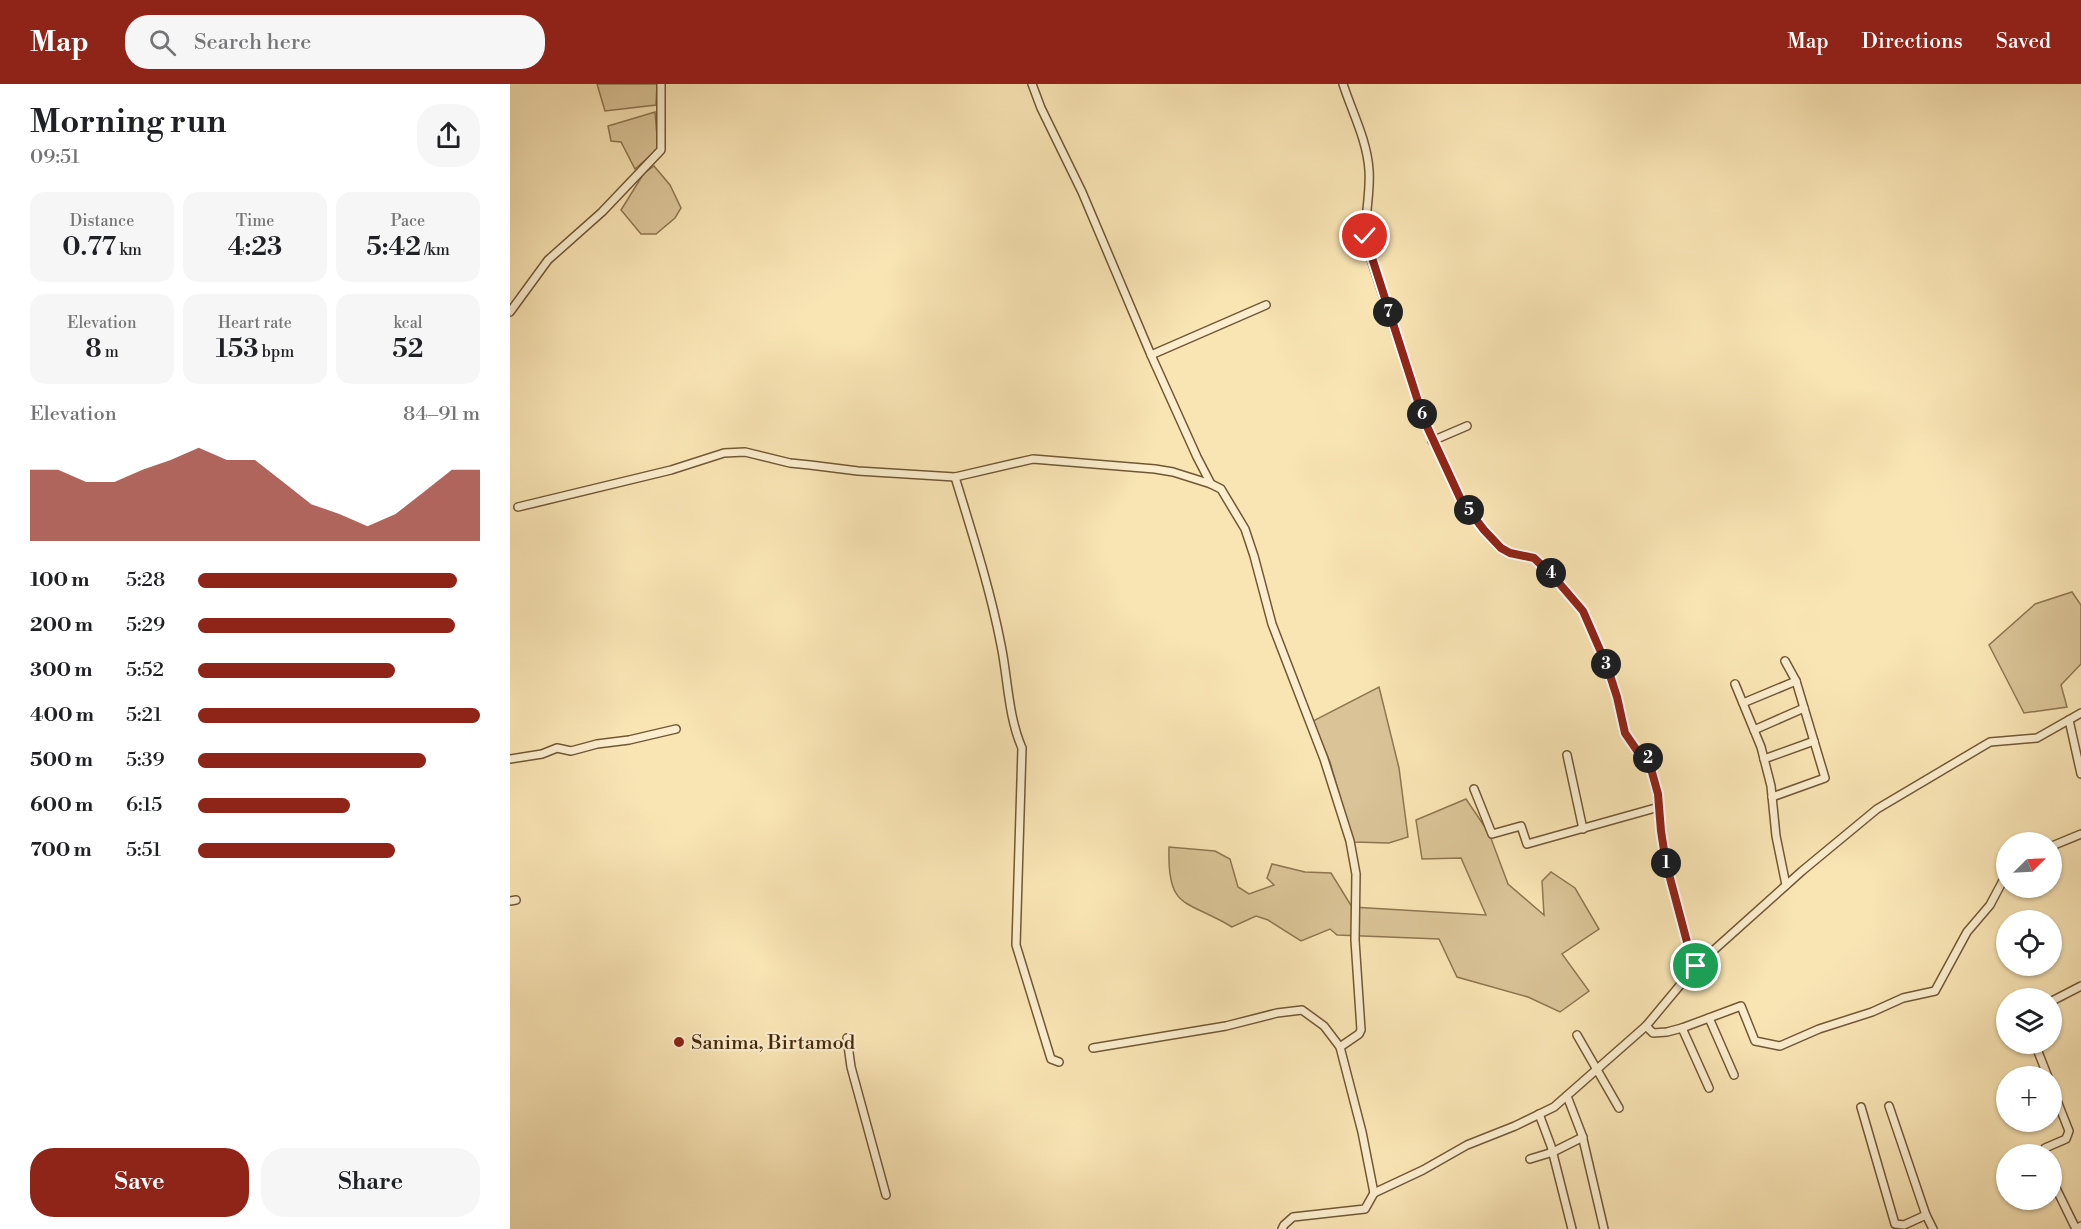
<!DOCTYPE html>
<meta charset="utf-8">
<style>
:root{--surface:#fff;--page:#f6f6f6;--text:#202124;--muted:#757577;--accent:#8f2418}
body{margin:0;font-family:"Libre Bodoni",serif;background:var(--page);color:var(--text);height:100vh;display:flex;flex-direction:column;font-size:22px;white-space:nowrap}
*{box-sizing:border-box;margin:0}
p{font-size:20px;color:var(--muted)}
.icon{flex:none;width:33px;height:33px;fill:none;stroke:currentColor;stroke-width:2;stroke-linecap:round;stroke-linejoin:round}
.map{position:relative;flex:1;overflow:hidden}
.panel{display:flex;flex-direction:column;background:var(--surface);width:510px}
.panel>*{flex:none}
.needle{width:39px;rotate:66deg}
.fabs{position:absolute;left:1486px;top:748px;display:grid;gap:12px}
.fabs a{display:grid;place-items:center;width:66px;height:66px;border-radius:50%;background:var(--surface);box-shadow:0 2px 4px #0004;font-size:30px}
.pin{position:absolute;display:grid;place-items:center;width:51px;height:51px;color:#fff;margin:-26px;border:3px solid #fff;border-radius:50%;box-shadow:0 2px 6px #0007}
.km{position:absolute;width:30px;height:30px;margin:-15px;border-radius:50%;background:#222;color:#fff;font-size:16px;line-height:30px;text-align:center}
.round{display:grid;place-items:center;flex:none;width:63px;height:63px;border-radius:24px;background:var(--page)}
.overview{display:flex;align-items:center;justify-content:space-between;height:102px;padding:0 30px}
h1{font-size:33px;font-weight:600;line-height:45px}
.metrics{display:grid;grid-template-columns:repeat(3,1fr);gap:9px;height:102px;padding:6px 30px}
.metrics div{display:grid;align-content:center;border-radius:15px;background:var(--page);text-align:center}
.metrics b{font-size:26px;font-weight:600}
.metrics small{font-size:16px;font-weight:400}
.metrics p{font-size:16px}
.chart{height:168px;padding:12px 30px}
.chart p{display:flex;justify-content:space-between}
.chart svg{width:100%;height:108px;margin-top:6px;fill:var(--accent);opacity:.7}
.button{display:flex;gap:12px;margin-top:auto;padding:12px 30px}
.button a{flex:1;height:69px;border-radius:24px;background:var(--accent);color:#fff;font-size:24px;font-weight:600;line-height:69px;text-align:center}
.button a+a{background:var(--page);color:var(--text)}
ul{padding:0 30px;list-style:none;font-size:20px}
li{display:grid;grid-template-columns:96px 72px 1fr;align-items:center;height:45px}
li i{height:15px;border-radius:8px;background:var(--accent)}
header{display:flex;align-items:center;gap:36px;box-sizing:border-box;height:84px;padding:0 30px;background:var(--accent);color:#fff}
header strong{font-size:28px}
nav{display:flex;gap:33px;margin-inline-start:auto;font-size:21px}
.search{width:420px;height:54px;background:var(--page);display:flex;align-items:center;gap:15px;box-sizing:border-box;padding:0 21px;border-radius:24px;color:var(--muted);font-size:22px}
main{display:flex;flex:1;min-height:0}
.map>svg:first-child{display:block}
.green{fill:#dac497;stroke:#8f7650;stroke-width:1.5}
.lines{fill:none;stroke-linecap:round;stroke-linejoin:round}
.street-casing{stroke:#715834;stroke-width:10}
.street{stroke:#fbedce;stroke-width:7}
.route-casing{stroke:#fff;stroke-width:12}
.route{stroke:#8f2418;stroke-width:8}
.poi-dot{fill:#8f2418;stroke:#fbedce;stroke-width:2}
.labels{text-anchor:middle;stroke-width:4.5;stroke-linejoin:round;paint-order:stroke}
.poi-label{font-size:20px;fill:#44290a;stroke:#fbedce;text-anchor:start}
</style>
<header>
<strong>Map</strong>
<div class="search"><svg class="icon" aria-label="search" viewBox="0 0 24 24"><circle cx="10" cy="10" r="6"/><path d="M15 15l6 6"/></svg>Search here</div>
<nav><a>Map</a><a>Directions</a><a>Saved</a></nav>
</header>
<main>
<section class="panel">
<div class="overview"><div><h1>Morning run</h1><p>09:51</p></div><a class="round"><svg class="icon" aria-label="share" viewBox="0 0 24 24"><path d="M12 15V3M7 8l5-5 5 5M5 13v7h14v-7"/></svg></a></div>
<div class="metrics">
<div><p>Distance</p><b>0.77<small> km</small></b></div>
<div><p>Time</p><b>4:23</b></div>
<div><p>Pace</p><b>5:42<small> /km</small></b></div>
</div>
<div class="metrics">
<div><p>Elevation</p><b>8<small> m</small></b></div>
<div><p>Heart rate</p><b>153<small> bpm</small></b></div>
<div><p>kcal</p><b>52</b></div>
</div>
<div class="chart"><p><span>Elevation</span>84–91 m</p>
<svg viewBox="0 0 160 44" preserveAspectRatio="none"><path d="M0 44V15L10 15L20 20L30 20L40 15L50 11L60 6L70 11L80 11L90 20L100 29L110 33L120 38L130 33L140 24L150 15L160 15V44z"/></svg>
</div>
<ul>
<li><b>100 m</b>5:28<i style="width:92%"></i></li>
<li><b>200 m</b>5:29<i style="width:91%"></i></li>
<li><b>300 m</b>5:52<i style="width:70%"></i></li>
<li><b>400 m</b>5:21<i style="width:100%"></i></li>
<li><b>500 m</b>5:39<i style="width:81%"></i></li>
<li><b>600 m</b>6:15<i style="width:54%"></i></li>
<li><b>700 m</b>5:51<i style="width:70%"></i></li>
</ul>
<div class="button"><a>Save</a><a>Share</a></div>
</section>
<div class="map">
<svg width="1571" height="1145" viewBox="0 0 1571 1145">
<rect width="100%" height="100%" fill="#f9e4b4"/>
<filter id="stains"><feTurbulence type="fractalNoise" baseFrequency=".00333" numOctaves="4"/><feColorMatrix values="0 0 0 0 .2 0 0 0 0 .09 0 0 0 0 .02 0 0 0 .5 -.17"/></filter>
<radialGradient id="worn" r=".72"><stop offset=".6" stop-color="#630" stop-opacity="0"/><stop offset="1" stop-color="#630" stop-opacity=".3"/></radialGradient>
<g class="green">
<path d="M 87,0 L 147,0 L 146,21 L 95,27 Z"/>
<path d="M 145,28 L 148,65 L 125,85 L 111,58 L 101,57 L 98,42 Z"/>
<path d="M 144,82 L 160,101 L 171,124 L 165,134 L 146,150 L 131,150 L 111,126 L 134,89 Z"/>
<path d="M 1562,508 L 1571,521 L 1571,580 L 1551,601 L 1557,623 L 1514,629 L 1479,561 L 1525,520 Z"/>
<path d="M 869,603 L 889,684 L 898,753 L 879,759 L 843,758 L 820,678 L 803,637 Z"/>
<path d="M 956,715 L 979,749 L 998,800 L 1034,831 L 1032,797 L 1041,788 L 1065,804 L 1089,845 L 1052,870 L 1079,907 L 1050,928 L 1018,913 L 947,893 L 929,855 L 827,851 L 820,845 L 791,857 L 758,836 L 746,832 L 722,843 C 676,815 657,827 659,763 L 705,767 L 720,775 L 728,803 L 739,810 L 764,801 L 757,794 L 762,780 L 795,788 L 821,789 L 842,823 L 976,831 L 951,774 L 912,775 L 906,736 Z"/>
</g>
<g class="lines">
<defs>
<g id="street">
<path d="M 522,0 L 531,24 L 572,108 L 641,271 L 687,373 L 701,400 L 711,405 L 735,445 L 744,472 L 762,540 L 814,675 L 840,757 L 846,790 L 845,856 L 851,946 L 849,950 L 830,963"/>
<path d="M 833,0 C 842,28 857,56 859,86 C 861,113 852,138 858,166 L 914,336 L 951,416 L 974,446 L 991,464 L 1000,469 L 1024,474 L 1043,492 L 1073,527 L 1097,582 L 1107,613 L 1115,649 L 1127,668 L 1138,674 L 1148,710 L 1151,747 L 1156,779 L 1177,858 L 1186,882"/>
<path d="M 0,228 L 38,176 L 92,128 L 151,66 L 151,0"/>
<path d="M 641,271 L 756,221"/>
<path d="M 922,357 L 957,342"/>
<path d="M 8,423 L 161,386 L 214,369 L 235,368 L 280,379 L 300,381 L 348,387 L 445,393"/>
<path d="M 1225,600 L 1251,663 L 1261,702 L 1266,752 L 1276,801"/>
<path d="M 1233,619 L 1286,597"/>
<path d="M 1559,636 L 1571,690"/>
<path d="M 1244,646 L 1294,624"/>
<path d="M 1057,671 L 1073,745"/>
<path d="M 0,675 L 32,670 L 47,664 L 61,667 L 87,660 L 119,656 L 166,645"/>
<path d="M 1254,675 L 1304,657"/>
<path d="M 964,705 L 982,750 L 1011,742 L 1017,760 L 1149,723"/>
<path d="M 1262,713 L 1315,694 L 1286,597 L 1275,577"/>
<path d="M 1542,762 L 1571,750"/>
<path d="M 0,817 L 6,816"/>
<path d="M 1542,917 L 1571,902"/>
<path d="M 1199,934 L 1224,991"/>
<path d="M 1136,942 L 1143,949 L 1157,948 L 1172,944 L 1231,922 L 1245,957 L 1270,962 L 1309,945 L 1362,928 L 1393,914 L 1425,907 L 1457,848 L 1480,821 L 1497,789"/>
<path d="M 1172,944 L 1199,1004"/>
<path d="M 1067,951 L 1109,1024"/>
<path d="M 337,954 L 341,983 L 376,1111"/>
<path d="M 1525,960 L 1538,993"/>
<path d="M 583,964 L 716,942 L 767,929 L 792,926 L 814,942 L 830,963 L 852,1048 L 864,1109"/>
<path d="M 549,978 L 541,975 L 506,861 L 512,664 C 498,632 498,595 491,561 C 480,504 462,449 445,393 L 523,375 L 645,385 L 663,388 L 701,400"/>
<path d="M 1057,1012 L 1072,1051 L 1094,1145"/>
<path d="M 1379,1022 L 1416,1131 L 1423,1145"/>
<path d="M 1351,1023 L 1385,1140 L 1394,1141 L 1416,1131"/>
<path d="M 1029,1030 L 1041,1062 L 1062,1145"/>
<path d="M 1532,1071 L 1535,1064 L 1556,1055 L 1559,1047 L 1542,1004"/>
<path d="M 1020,1075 L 1043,1068 L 1073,1053"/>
<path d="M 1542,1096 L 1566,1145 L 1571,1142"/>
<path d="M 772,1145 L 774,1141 L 783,1133 L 855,1125 L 864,1109 L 913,1086 L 957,1061 L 1005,1042 L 1044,1023 L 1136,942 L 1186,882 L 1292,787 L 1367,725 L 1480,658 L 1527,654 L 1571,629"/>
</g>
</defs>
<use href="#street" class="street-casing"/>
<use href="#street" class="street"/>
</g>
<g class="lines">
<defs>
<path id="route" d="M 855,152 L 914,336 L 951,416 L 974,446 L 991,464 L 1000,469 L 1024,474 L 1043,492 L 1073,527 L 1097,582 L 1107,613 L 1115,649 L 1128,668 L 1138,674 L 1148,710 L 1151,747 L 1156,779 L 1177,858 L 1186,882"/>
</defs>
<use href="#route" class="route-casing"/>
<use href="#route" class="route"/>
</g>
<circle class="poi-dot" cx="169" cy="958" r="6"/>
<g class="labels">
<g class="poi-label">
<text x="181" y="965">Sanima, Birtamod</text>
</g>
</g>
<rect width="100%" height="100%" filter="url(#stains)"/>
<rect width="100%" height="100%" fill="url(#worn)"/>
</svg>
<div class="fabs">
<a><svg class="needle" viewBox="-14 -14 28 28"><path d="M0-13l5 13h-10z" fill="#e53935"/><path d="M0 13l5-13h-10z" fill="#757577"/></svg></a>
<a><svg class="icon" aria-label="locate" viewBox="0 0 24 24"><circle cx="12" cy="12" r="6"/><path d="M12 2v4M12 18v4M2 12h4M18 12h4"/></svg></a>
<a><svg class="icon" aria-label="layers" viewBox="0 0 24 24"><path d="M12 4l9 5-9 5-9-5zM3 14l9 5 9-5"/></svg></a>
<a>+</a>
<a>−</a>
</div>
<div class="pin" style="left:1186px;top:882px;background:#1e9e55"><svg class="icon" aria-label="arrive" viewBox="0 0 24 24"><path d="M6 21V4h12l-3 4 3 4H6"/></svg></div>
<div class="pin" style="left:855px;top:152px;background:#d93025"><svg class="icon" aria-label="check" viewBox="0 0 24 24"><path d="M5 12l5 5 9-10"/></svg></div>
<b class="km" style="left:1156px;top:779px">1</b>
<b class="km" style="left:1138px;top:674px">2</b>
<b class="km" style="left:1096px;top:580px">3</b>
<b class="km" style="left:1041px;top:489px">4</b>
<b class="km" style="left:959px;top:426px">5</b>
<b class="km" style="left:912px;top:330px">6</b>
<b class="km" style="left:878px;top:228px">7</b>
</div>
</main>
